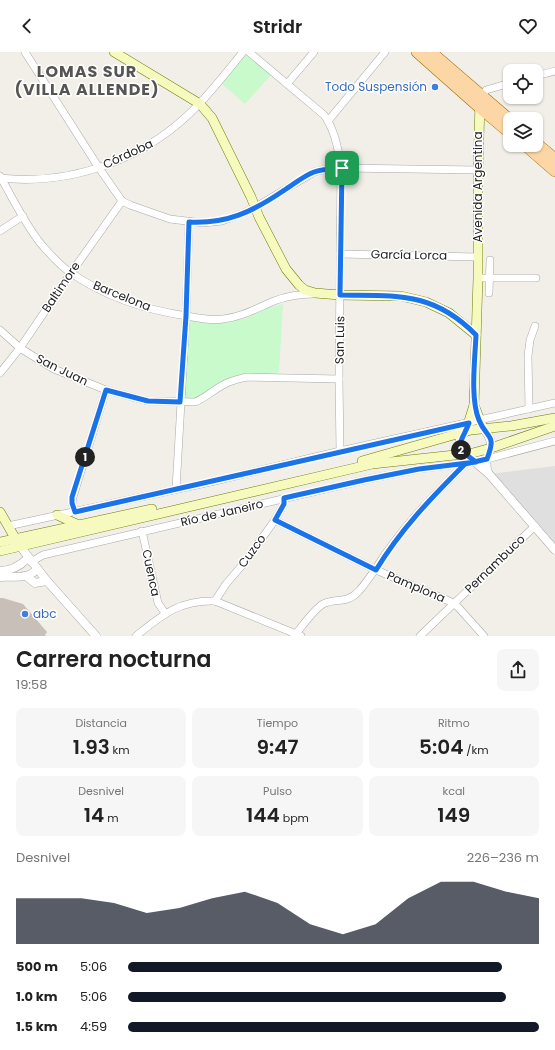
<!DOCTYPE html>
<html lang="es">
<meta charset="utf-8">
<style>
:root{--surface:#fff;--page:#f6f6f6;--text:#222;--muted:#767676;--accent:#111827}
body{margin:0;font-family:Poppins,sans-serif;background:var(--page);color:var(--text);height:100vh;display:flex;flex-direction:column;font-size:15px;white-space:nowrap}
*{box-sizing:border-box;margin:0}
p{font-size:13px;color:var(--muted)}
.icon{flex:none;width:22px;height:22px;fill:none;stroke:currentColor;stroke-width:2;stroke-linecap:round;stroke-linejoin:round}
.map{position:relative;height:584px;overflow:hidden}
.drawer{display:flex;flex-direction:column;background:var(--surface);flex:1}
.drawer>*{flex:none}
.fabs{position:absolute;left:503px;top:12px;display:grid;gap:8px}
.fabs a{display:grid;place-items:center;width:40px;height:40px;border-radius:8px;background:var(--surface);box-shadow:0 1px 3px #0004;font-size:20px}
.pin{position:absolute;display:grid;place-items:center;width:34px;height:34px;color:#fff;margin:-17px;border-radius:8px;box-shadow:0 2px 6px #0006}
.km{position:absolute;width:20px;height:20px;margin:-10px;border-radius:50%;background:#222;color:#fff;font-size:11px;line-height:20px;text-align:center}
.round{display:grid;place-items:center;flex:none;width:42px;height:42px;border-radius:8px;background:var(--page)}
.headline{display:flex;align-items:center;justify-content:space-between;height:68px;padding:0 16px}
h1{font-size:22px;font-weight:600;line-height:30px}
.stats{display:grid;grid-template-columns:repeat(3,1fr);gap:6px;height:68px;padding:4px 16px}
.stats div{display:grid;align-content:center;border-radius:8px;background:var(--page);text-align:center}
.stats b{font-size:20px;font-weight:600}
.stats small{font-size:11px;font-weight:400}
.stats p{font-size:11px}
.chart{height:112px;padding:8px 16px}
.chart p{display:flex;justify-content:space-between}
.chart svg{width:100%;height:72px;margin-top:4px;fill:var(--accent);opacity:.7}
ul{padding:0 16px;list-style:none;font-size:13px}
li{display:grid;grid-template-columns:64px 48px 1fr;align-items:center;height:30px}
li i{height:10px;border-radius:5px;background:var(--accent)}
header{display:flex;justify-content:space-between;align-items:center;height:52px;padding:0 16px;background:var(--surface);font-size:18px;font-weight:600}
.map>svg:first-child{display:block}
.residential{fill:#e0dfdf}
.park{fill:#c8facc}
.building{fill:#c7bfb8}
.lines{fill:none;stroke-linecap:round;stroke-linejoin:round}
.minor-casing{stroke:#a9a9a9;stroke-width:8}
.tertiary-casing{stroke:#a9a9a9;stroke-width:9}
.secondary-casing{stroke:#707d05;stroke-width:10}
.primary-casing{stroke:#a06b00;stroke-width:12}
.minor{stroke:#fff;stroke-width:7}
.tertiary{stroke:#fff;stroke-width:8}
.secondary{stroke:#f7fabf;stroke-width:9}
.primary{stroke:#fcd6a4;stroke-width:11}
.route-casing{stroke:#fff;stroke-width:8}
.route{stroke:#1a73e8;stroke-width:5}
.shop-dot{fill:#3f7fe0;stroke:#fff;stroke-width:1.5}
.labels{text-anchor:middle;stroke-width:3;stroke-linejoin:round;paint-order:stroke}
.shop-label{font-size:12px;fill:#366cbe;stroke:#fff;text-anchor:end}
.street-label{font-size:12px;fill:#222;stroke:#fff}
.district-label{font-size:16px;font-weight:bold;letter-spacing:1px;fill:#555;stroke:#fff}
</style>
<header><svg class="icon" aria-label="back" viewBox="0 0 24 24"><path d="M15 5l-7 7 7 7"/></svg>Stridr<svg class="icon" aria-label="heart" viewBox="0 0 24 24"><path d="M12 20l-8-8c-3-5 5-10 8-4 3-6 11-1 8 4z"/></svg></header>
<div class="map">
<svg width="555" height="584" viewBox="0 0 555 584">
<rect width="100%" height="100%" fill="#f2efe9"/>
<path class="residential" d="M 555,414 L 555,498 L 489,422 Z"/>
<g class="park">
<path d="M 245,1 L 271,23 L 245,52 L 219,29 Z"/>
<path d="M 283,252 L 279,320 L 273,323 L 233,325 L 199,346 L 185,346 L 189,268 L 220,270 L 244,267 L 261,258 Z"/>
</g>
<path class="building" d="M 0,546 L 3,546 L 23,552 L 47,580 L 45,583 L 46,584 L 0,584 Z"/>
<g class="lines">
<defs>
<g id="minor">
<path d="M 25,0 L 99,116 L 122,149 L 130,153 L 170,167 L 203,171 L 222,169 L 241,162 L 256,155 L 314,120 L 322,118 L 341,116 L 478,118"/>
<path d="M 249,0 L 324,63 C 334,76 339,100 341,116 L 339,327 L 340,399"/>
<path d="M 536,24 L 555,19"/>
<path d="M 287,32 L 314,0"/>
<path d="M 482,44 L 486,38 L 510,31"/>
<path d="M 328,69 L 385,0"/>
<path d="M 0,124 C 13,147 25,172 41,192 C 50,202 60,214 71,221 C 106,245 146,258 187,264 C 198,266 211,269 223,267 C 242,265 257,256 274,249 C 287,244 299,242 313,242"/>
<path d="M 0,126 C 74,134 149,106 200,51 C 215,35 229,17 243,0"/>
<path d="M 0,179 L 23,164"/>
<path d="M 340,202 L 478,205"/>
<path d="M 478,226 L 536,226"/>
<path d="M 489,241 L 490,208"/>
<path d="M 0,278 L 20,296 L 54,317 L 106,338 L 147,349 L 195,350 C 206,346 214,337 225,332 C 232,328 239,327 247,325 L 339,327"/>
<path d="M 0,321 L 20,296 L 71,221 L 122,149"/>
<path d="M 529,357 L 528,304 L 530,288 L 535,274"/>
<path d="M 176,437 L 186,264 L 189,170"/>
<path d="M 75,460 L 72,451 L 73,445 L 106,338"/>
<path d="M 275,468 L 376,518 L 449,549 L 457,554 L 484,584"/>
<path d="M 8,474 L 215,429 L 340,399 L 555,351"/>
<path d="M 142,479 L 158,551 L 165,561"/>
<path d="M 31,510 L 43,503 L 364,428 L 419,417 L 476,410 L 555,389"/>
<path d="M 215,549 L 226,532 L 244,511 L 275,468 L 284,452 L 284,446"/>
<path d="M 136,584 C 162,563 179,548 215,549 L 301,584"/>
<path d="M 294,584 C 302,575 313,558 323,552 C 336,545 346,553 359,539 C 373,523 382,505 395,489 C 416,461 440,437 465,412"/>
<path d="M 420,584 L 535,474"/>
</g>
<g id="tertiary">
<path d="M 483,376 C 501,397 481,401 488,421"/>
<path d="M 466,379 L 460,387 L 459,393 L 462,399 L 489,422 L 555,498"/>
<path d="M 20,494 L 47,529 L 96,584"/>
<path d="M 0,519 C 12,519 20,514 28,506"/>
<path d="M 26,524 L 35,531 L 47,529"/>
<path d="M 0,525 C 11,524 31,528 37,516"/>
</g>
<g id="secondary">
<path d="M 114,0 L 200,52 L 212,66 L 251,145 L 259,165 L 286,217 L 299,233 L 305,238 L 315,241 L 340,243 L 401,244 L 426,250 L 449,261 L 476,283"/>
<path d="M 474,353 L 483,376"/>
<path d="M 466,379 L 474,353 L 478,226 L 478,118 L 480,51"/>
<path d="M 362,409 L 471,378 L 511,374 L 555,366"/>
<path d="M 0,460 L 18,491"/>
<path d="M 57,463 L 79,473"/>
<path d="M 0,490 L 152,457"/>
<path d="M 0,499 L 372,412 L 473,401 L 491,396 L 555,374"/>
</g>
<g id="primary">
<path d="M 417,0 L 479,55 L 510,81"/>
<path d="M 431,0 L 510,68"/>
<path d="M 536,91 L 555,107"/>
<path d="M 525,93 L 555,119"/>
</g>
</defs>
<use href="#minor" class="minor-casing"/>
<use href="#tertiary" class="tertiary-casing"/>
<use href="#secondary" class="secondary-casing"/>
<use href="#primary" class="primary-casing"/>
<use href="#minor" class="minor"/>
<use href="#tertiary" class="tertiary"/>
<use href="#secondary" class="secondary"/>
<use href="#primary" class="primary"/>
</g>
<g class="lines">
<defs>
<path id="route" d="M 342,116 C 332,117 323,117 314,120 C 303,124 293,133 283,139 C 252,160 227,172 189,170 L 186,264 L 180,350 L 148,349 L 106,338 L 72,445 L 72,451 L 75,460 L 469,371 C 460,394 452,393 476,410 L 419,417 L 364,428 L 284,446 L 284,452 L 275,468 L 376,518 C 401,477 431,446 465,412 L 487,407 C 497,381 487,388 479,368 C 470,347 475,307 476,283 C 433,239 396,244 340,243 L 342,116"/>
</defs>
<use href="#route" class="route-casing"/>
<use href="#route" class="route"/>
</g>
<g class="shop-dot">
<circle cx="435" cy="35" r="4"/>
<circle cx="25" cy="562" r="4"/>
</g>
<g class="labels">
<g class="shop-label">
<text x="427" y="39">Todo Suspensión</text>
<text x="33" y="566" text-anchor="start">abc</text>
</g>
<g class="street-label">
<text transform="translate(128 102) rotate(-25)" y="4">Córdoba</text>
<text transform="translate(478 135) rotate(-90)" y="4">Avenida Argentina</text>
<text transform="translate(409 203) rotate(1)" y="4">García Lorca</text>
<text transform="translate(61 235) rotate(-56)" y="4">Baltimore</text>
<text transform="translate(122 244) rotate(22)" y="4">Barcelona</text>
<text transform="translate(340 288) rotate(-89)" y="4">San Luis</text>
<text transform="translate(62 318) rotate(26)" y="4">San Juan</text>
<text transform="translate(222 461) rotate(-13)" y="4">Río de Janeiro</text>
<text transform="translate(252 499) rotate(-54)" y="4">Cuzco</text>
<text transform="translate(495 512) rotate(-44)" y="4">Pernambuco</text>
<text transform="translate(151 521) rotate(78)" y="4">Cuenca</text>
<text transform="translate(416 535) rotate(23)" y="4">Pamplona</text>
</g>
<g class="district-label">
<text x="87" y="25">LOMAS SUR<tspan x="87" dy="18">(VILLA ALLENDE)</tspan></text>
</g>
</g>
</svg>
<div class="fabs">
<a><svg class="icon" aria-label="locate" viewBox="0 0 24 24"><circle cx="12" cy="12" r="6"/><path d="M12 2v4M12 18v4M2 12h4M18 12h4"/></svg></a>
<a><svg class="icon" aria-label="layers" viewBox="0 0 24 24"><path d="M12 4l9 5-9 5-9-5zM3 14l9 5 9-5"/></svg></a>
</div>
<div class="pin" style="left:342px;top:116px;background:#1e9e55"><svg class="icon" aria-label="arrive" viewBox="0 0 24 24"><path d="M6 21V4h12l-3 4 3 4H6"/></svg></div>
<b class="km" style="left:85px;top:405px">1</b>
<b class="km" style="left:461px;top:398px">2</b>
</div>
<section class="drawer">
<div class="headline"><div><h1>Carrera nocturna</h1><p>19:58</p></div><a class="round"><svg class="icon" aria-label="share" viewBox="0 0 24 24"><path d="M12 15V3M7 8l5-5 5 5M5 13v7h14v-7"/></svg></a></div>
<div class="stats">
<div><p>Distancia</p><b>1.93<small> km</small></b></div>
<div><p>Tiempo</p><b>9:47</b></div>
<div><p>Ritmo</p><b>5:04<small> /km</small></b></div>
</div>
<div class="stats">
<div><p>Desnivel</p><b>14<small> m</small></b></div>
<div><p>Pulso</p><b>144<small> bpm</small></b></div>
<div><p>kcal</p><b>149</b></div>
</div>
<div class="chart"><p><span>Desnivel</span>226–236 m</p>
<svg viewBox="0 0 160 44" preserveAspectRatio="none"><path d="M0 44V16L10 16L20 16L30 19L40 25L50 22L60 16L70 12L80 19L90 32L100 38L110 32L120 16L130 6L140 6L150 12L160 16V44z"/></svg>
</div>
<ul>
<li><b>500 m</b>5:06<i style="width:91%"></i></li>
<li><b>1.0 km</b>5:06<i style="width:92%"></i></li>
<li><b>1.5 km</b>4:59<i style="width:100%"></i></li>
</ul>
</section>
